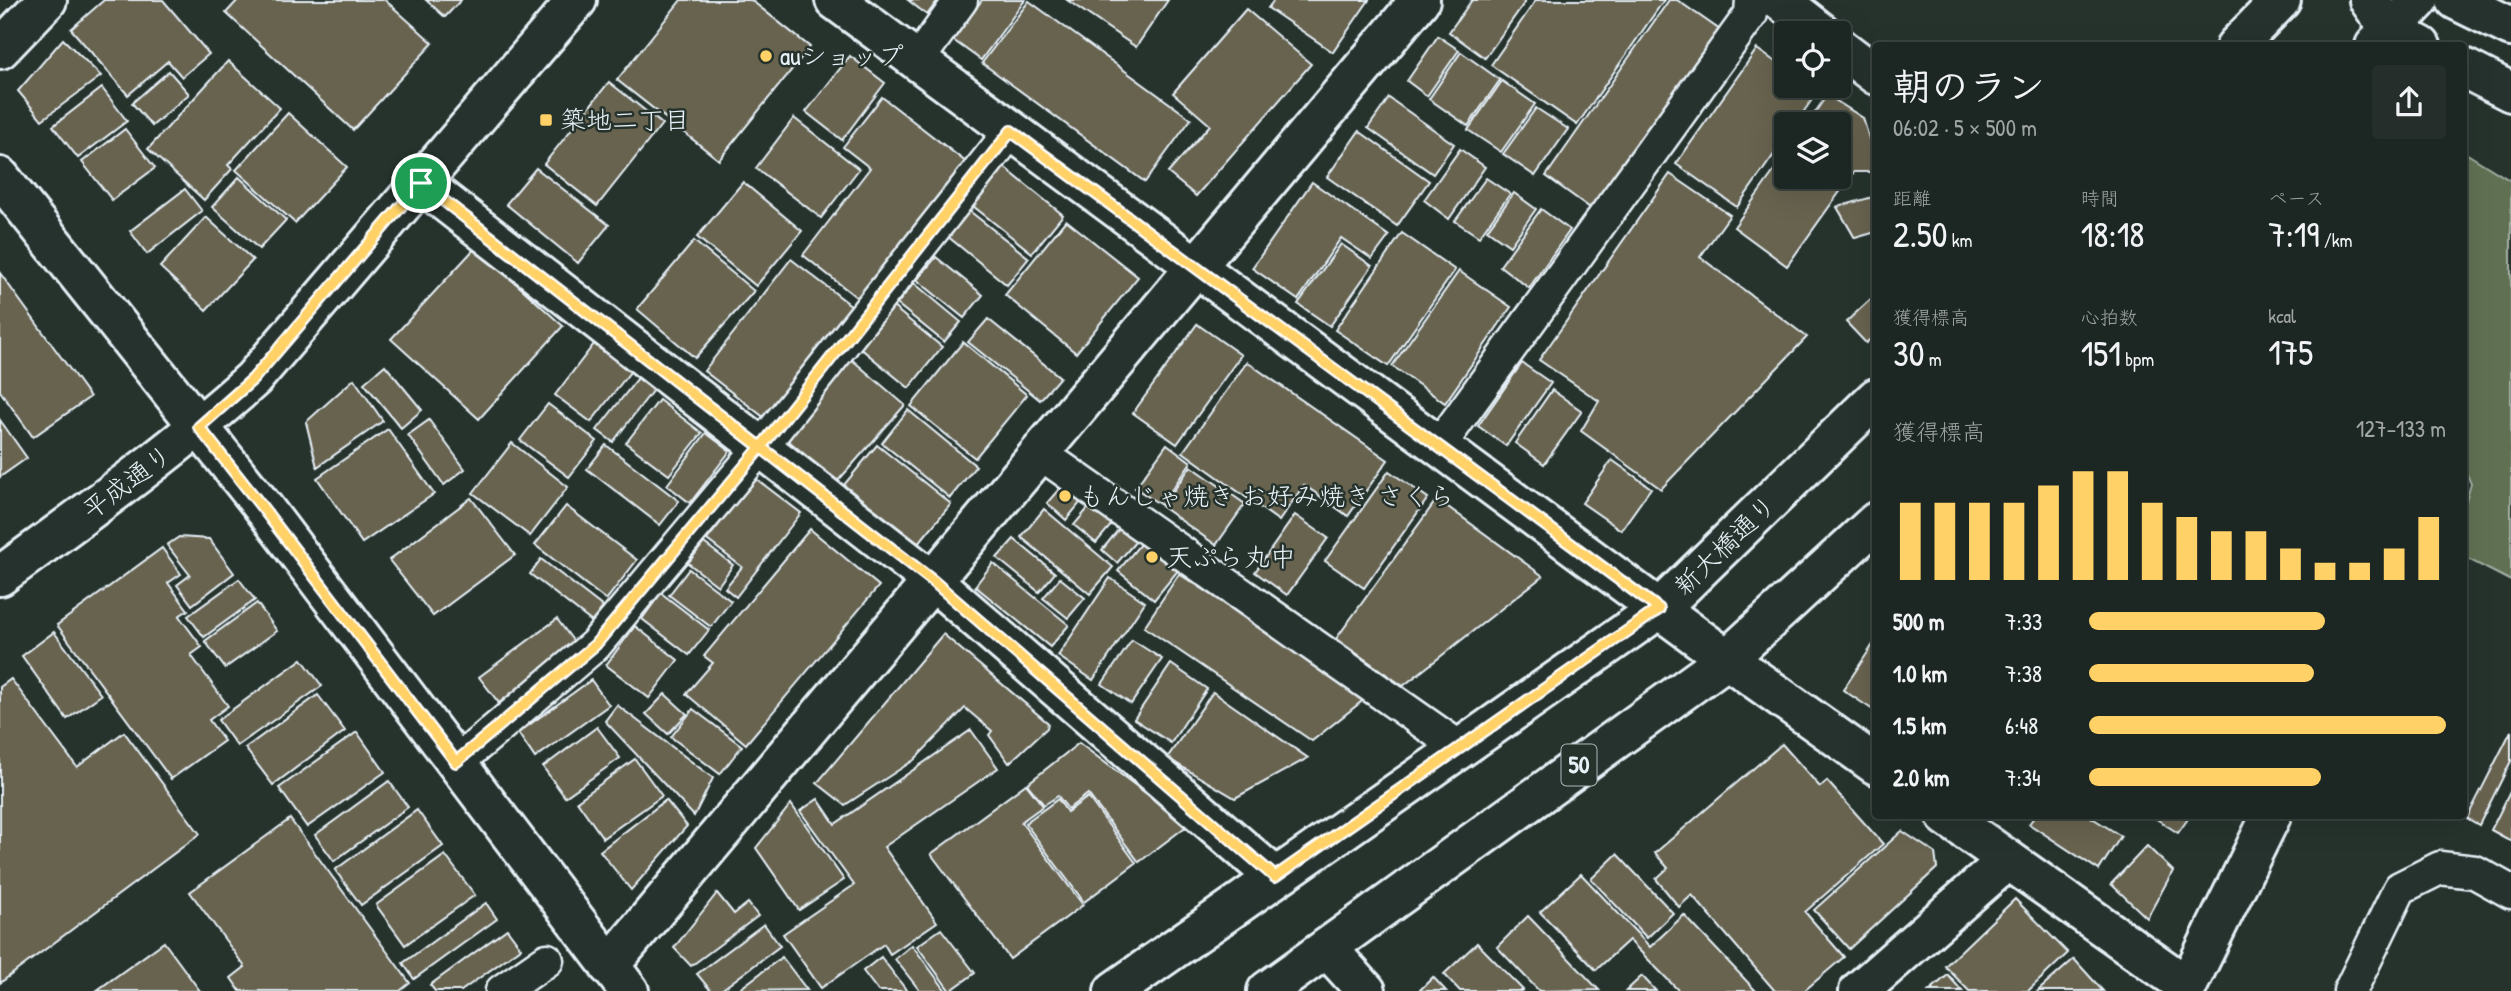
<!DOCTYPE html>
<html lang="ja">
<meta charset="utf-8">
<style>
:root{--surface:#1c2622;--page:#252e2a;--text:#f1f3f6;--muted:#a0a5a5;--line:#3a4340;--accent:#ffd166}
body{margin:0;font-family:"Patrick Hand","Klee One",sans-serif;background:var(--page);color:var(--text);height:100vh;display:flex;flex-direction:column;font-size:26px;white-space:nowrap}
*{box-sizing:border-box;margin:0}
p{font-size:23px;color:var(--muted)}
.icon{flex:none;width:38px;height:38px;fill:none;stroke:currentColor;stroke-width:2;stroke-linecap:round;stroke-linejoin:round}
.map{position:relative;flex:1;overflow:hidden}
.side{position:absolute;left:1872px;top:42px;width:595px;height:777px;display:flex;flex-direction:column;background:var(--surface);border-radius:7px;box-shadow:0 7px 28px #0002,0 0 0 2px var(--line)}
.side>*{flex:none}
.tools{position:absolute;left:1774px;top:21px;display:grid;gap:14px}
.tools a{display:grid;place-items:center;width:77px;height:77px;border-radius:7px;background:var(--surface);box-shadow:0 7px 28px #0002,0 0 0 2px var(--line);font-size:35px}
.pin{position:absolute;display:grid;place-items:center;width:60px;height:60px;color:#fff;margin:-30px;border:4px solid #fff;border-radius:50%;box-shadow:0 2px 7px #0007}
.round{display:grid;place-items:center;flex:none;width:74px;height:74px;border-radius:7px;background:var(--page)}
.summary{display:flex;align-items:center;justify-content:space-between;height:119px;padding:0 21px}
h1{font-size:38px;font-weight:600;line-height:52px}
.figures{display:grid;grid-template-columns:repeat(3,1fr);gap:10px;height:119px;padding:7px 21px}
.figures div{display:grid;align-content:center}
.figures b{font-size:35px;font-weight:600}
.figures small{font-size:19px;font-weight:400}
.figures p{font-size:19px}
.chart{height:196px;padding:14px 21px}
.chart p{display:flex;justify-content:space-between}
.chart svg{width:100%;height:126px;margin-top:7px;stroke:var(--accent);stroke-width:6}
ul{padding:0 21px;list-style:none;font-size:23px}
li{display:grid;grid-template-columns:112px 84px 1fr;align-items:center;height:52px}
li i{height:18px;border-radius:9px;background:var(--accent)}
.map>svg:first-child{display:block}
.green{fill:#617153;stroke:#a4b1a6;stroke-width:2}
.building{fill:#676350;stroke:#e8f1f8;stroke-width:2}
.lines{fill:none;stroke-linecap:round;stroke-linejoin:round}
.service-casing{stroke:#e8f1f8;stroke-width:37}
.minor-casing{stroke:#e8f1f8;stroke-width:44}
.tertiary-casing{stroke:#e8f1f8;stroke-width:44}
.secondary-casing{stroke:#e8f1f8;stroke-width:44}
.primary-casing{stroke:#e8f1f8;stroke-width:44}
.service{stroke:#26332d;stroke-width:32}
.minor{stroke:#26332d;stroke-width:38}
.tertiary{stroke:#26332d;stroke-width:38}
.secondary{stroke:#26332d;stroke-width:38}
.primary{stroke:#26332d;stroke-width:38}
.route-casing{stroke:#fff;stroke-width:14}
.route{stroke:#ffd166;stroke-width:9}
.poi-dot{fill:#ffd166;stroke:#26332d;stroke-width:2.5}
.labels{text-anchor:middle;stroke-width:5;stroke-linejoin:round;paint-order:stroke}
.shield{fill:#26332d;stroke:#aeb8bb;stroke-width:2}
.shield-label{font-size:24px;font-weight:bold;fill:#e8f1f8}
.poi-label{font-size:26px;fill:#e8f1f8;stroke:#26332d;text-anchor:start}
.street-label{font-size:26px;fill:#e8f1f8;stroke:#26332d}
</style>
<div class="map">
<svg width="2511" height="991" viewBox="0 0 2511 991">
<rect width="100%" height="100%" fill="#26332d"/>
<filter id="ink" filterUnits="userSpaceOnUse"><feTurbulence type="fractalNoise" baseFrequency=".0143" numOctaves="2"/><feDisplacementMap in="SourceGraphic" scale="14" xChannelSelector="R" yChannelSelector="G"/><feConvolveMatrix kernelMatrix="1 2 1 2 8 2 1 2 1" color-interpolation-filters="sRGB"/></filter>
<g filter="url(#ink)">
<path class="green" d="M 2464,152 L 2511,181 L 2511,581 L 2464,557 L 2464,507 L 2471,484 L 2464,467 Z"/>
<g class="building">
<path d="M 104,0 L 163,0 L 209,54 L 182,77 L 168,61 L 128,95 L 71,29 Z"/>
<path d="M 238,0 L 385,0 L 433,43 L 353,130 L 226,13 Z"/>
<path d="M 426,0 L 461,0 L 445,17 Z"/>
<path d="M 681,0 L 751,0 L 810,47 L 719,160 L 617,80 Z"/>
<path d="M 908,0 L 938,0 L 927,15 Z"/>
<path d="M 982,0 L 1025,0 L 981,60 L 953,40 Z"/>
<path d="M 1067,0 L 1168,0 L 1136,47 Z"/>
<path d="M 1274,0 L 1369,0 L 1333,52 L 1268,8 Z"/>
<path d="M 1472,0 L 1521,0 L 1525,2 L 1485,58 L 1449,32 Z"/>
<path d="M 1536,0 L 1664,0 L 1577,125 L 1491,65 Z"/>
<path d="M 1669,0 L 1677,0 L 1720,30 L 1593,210 L 1546,176 Z"/>
<path d="M 1029,1 L 1191,119 L 1145,182 L 982,63 Z"/>
<path d="M 1246,9 L 1311,64 L 1196,196 L 1168,173 L 1210,125 L 1173,93 Z"/>
<path d="M 1438,36 L 1459,50 L 1427,96 L 1407,81 Z"/>
<path d="M 63,39 L 101,76 L 42,120 L 18,91 Z"/>
<path d="M 1757,49 L 1787,70 L 1787,86 L 1810,86 L 1818,91 L 1795,124 L 1787,124 L 1787,136 L 1737,207 L 1676,164 Z"/>
<path d="M 1461,52 L 1500,80 L 1468,126 L 1429,99 Z"/>
<path d="M 850,56 L 885,83 L 842,140 L 806,112 Z"/>
<path d="M 228,61 L 280,108 L 228,165 L 232,169 L 204,200 L 148,149 Z"/>
<path d="M 169,71 L 189,94 L 152,126 L 132,103 Z"/>
<path d="M 1502,81 L 1535,104 L 1501,152 L 1468,130 Z"/>
<path d="M 609,82 L 662,124 L 597,206 L 544,164 Z"/>
<path d="M 102,88 L 127,121 L 78,158 L 53,126 Z"/>
<path d="M 1827,95 L 1863,118 L 1876,162 L 1876,172 L 1854,172 L 1787,266 L 1734,227 L 1787,153 L 1787,177 L 1839,177 L 1839,124 L 1807,124 Z"/>
<path d="M 882,97 L 967,163 L 860,300 L 803,255 L 870,168 L 843,147 Z"/>
<path d="M 1389,98 L 1454,144 L 1433,174 L 1368,128 Z"/>
<path d="M 1536,108 L 1568,129 L 1535,176 L 1503,154 Z"/>
<path d="M 288,113 L 347,167 L 295,223 L 236,170 Z"/>
<path d="M 794,118 L 859,169 L 821,218 L 756,168 Z"/>
<path d="M 125,129 L 155,168 L 112,200 L 82,162 Z"/>
<path d="M 1359,131 L 1429,181 L 1397,226 L 1327,177 Z"/>
<path d="M 1460,149 L 1485,167 L 1449,219 L 1424,200 Z"/>
<path d="M 1004,167 L 1063,215 L 1032,253 L 973,206 Z"/>
<path d="M 536,168 L 609,225 L 578,263 L 506,204 Z"/>
<path d="M 1670,174 L 1730,215 L 1700,257 L 1807,337 L 1661,489 L 1581,431 L 1599,401 L 1539,360 Z"/>
<path d="M 239,177 L 286,220 L 259,249 L 212,207 Z"/>
<path d="M 1486,178 L 1510,194 L 1479,237 L 1455,221 Z"/>
<path d="M 743,182 L 802,231 L 756,286 L 697,237 Z"/>
<path d="M 1312,182 L 1389,236 L 1372,259 L 1341,238 L 1298,300 L 1252,268 Z"/>
<path d="M 185,189 L 202,211 L 147,254 L 130,231 Z"/>
<path d="M 1514,193 L 1536,209 L 1510,246 L 1487,230 Z"/>
<path d="M 1876,196 L 1876,232 L 1855,238 L 1837,207 Z"/>
<path d="M 967,209 L 1029,258 L 1007,285 L 946,235 Z"/>
<path d="M 1541,209 L 1570,230 L 1529,288 L 1500,266 Z"/>
<path d="M 206,217 L 253,260 L 206,310 L 160,267 Z"/>
<path d="M 1066,220 L 1138,277 L 1076,353 L 1005,295 Z"/>
<path d="M 1402,233 L 1455,270 L 1388,366 L 1335,330 Z"/>
<path d="M 694,241 L 754,291 L 695,358 L 637,309 Z"/>
<path d="M 1341,244 L 1372,266 L 1330,326 L 1298,304 Z"/>
<path d="M 476,247 L 563,326 L 479,419 L 391,339 Z"/>
<path d="M 936,257 L 983,295 L 964,318 L 917,280 Z"/>
<path d="M 791,259 L 857,310 L 770,422 L 704,371 Z"/>
<path d="M 1459,271 L 1511,307 L 1445,403 L 1392,366 Z"/>
<path d="M 0,273 L 90,397 L 33,437 L 0,391 Z"/>
<path d="M 914,283 L 961,322 L 944,342 L 897,304 Z"/>
<path d="M 1876,294 L 1876,334 L 1866,343 L 1846,322 Z"/>
<path d="M 892,306 L 942,347 L 909,388 L 859,347 Z"/>
<path d="M 988,319 L 1060,377 L 1040,400 L 968,342 Z"/>
<path d="M 1197,324 L 1241,355 L 1177,444 L 1133,413 Z"/>
<path d="M 963,342 L 1027,395 L 975,458 L 911,406 Z"/>
<path d="M 594,344 L 630,372 L 591,422 L 555,395 Z"/>
<path d="M 850,358 L 905,405 L 837,482 L 783,436 Z"/>
<path d="M 1247,362 L 1388,460 L 1348,516 L 1304,485 L 1279,521 L 1183,452 Z"/>
<path d="M 1522,363 L 1551,383 L 1506,446 L 1478,426 Z"/>
<path d="M 385,365 L 422,410 L 401,428 L 364,383 Z"/>
<path d="M 638,378 L 653,390 L 613,442 L 597,430 Z"/>
<path d="M 354,379 L 383,421 L 317,467 L 306,422 Z"/>
<path d="M 1552,390 L 1582,411 L 1544,464 L 1515,443 Z"/>
<path d="M 659,400 L 702,433 L 669,475 L 626,443 Z"/>
<path d="M 548,404 L 597,441 L 569,477 L 520,440 Z"/>
<path d="M 908,410 L 976,466 L 950,498 L 882,443 Z"/>
<path d="M 0,420 L 27,458 L 0,477 Z"/>
<path d="M 429,420 L 465,469 L 444,485 L 408,435 Z"/>
<path d="M 388,429 L 434,494 L 362,543 L 317,478 Z"/>
<path d="M 706,433 L 730,451 L 690,503 L 667,485 Z"/>
<path d="M 512,443 L 568,487 L 530,536 L 473,493 Z"/>
<path d="M 1167,444 L 1191,462 L 1161,505 L 1135,488 Z"/>
<path d="M 606,445 L 679,501 L 660,525 L 587,469 Z"/>
<path d="M 877,445 L 951,504 L 917,545 L 843,486 Z"/>
<path d="M 1612,460 L 1651,488 L 1621,530 L 1582,503 Z"/>
<path d="M 1191,466 L 1245,504 L 1216,545 L 1162,507 Z"/>
<path d="M 1389,471 L 1428,498 L 1364,588 L 1325,561 Z"/>
<path d="M 755,478 L 801,513 L 736,597 L 725,588 L 742,567 L 707,540 Z"/>
<path d="M 1066,481 L 1085,497 L 1066,520 L 1047,503 Z"/>
<path d="M 471,498 L 515,555 L 433,616 L 389,560 Z"/>
<path d="M 1096,499 L 1118,517 L 1096,543 L 1074,525 Z"/>
<path d="M 1437,499 L 1543,576 L 1403,686 L 1336,639 Z"/>
<path d="M 566,506 L 637,560 L 606,600 L 535,545 Z"/>
<path d="M 1044,509 L 1113,567 L 1090,594 L 1021,537 Z"/>
<path d="M 1295,515 L 1328,538 L 1287,595 L 1255,572 Z"/>
<path d="M 1127,519 L 1143,533 L 1117,563 L 1102,550 Z"/>
<path d="M 810,529 L 879,586 L 746,744 L 686,694 L 713,663 L 704,656 Z"/>
<path d="M 179,537 L 209,539 L 234,573 L 192,605 L 177,585 L 190,575 L 167,545 Z"/>
<path d="M 1145,538 L 1180,568 L 1154,600 L 1118,571 Z"/>
<path d="M 1014,539 L 1055,573 L 1039,592 L 997,558 Z"/>
<path d="M 704,543 L 733,565 L 718,586 L 688,563 Z"/>
<path d="M 162,548 L 181,574 L 168,583 L 188,610 L 179,616 L 202,647 L 191,655 L 228,706 L 209,720 L 224,741 L 171,779 L 57,625 Z"/>
<path d="M 541,559 L 603,607 L 592,622 L 530,574 Z"/>
<path d="M 993,563 L 1069,625 L 1050,647 L 975,586 Z"/>
<path d="M 689,569 L 731,601 L 711,627 L 669,595 Z"/>
<path d="M 1179,574 L 1371,694 L 1312,741 L 1144,627 Z"/>
<path d="M 1060,578 L 1085,598 L 1068,618 L 1043,598 Z"/>
<path d="M 1110,578 L 1145,602 L 1093,680 L 1058,656 Z"/>
<path d="M 239,579 L 255,600 L 204,637 L 188,616 Z"/>
<path d="M 661,593 L 709,630 L 689,655 L 642,619 Z"/>
<path d="M 257,603 L 277,631 L 225,668 L 205,641 Z"/>
<path d="M 557,619 L 577,646 L 499,703 L 479,677 Z"/>
<path d="M 635,626 L 678,660 L 649,698 L 606,665 Z"/>
<path d="M 54,632 L 101,695 L 67,719 L 22,656 Z"/>
<path d="M 943,634 L 1048,723 L 1047,728 L 1009,763 L 989,735 L 992,731 L 965,708 L 914,760 L 845,805 L 817,783 Z"/>
<path d="M 1132,640 L 1162,659 L 1131,704 L 1102,684 Z"/>
<path d="M 1876,640 L 1876,712 L 1843,690 Z"/>
<path d="M 302,659 L 322,686 L 237,746 L 218,720 Z"/>
<path d="M 1171,664 L 1207,689 L 1171,743 L 1134,719 Z"/>
<path d="M 11,679 L 77,767 L 124,732 L 200,834 L 0,983 L 0,687 Z"/>
<path d="M 591,680 L 609,705 L 535,758 L 518,733 Z"/>
<path d="M 1213,692 L 1308,758 L 1235,798 L 1167,758 Z"/>
<path d="M 665,694 L 687,714 L 668,734 L 646,714 Z"/>
<path d="M 318,695 L 345,731 L 273,785 L 245,748 Z"/>
<path d="M 617,705 L 713,778 L 694,816 L 605,721 Z"/>
<path d="M 693,709 L 742,746 L 720,774 L 671,737 Z"/>
<path d="M 597,727 L 620,758 L 565,797 L 543,767 Z"/>
<path d="M 971,730 L 998,768 L 884,847 L 937,922 L 890,954 L 884,944 L 821,988 L 783,934 L 854,885 L 800,811 L 818,799 L 835,824 Z"/>
<path d="M 2511,731 L 2511,761 L 2479,825 L 2467,818 Z"/>
<path d="M 357,732 L 385,772 L 307,827 L 279,788 Z"/>
<path d="M 1079,743 L 1188,825 L 1139,862 L 1088,794 L 1068,809 L 1058,796 L 1044,805 L 1027,784 Z"/>
<path d="M 1782,744 L 1820,787 L 1827,781 L 1883,844 L 1805,912 L 1844,957 L 1804,991 L 1775,991 L 1692,895 L 1679,907 L 1656,879 L 1668,868 L 1655,853 Z"/>
<path d="M 635,759 L 662,796 L 603,838 L 577,801 Z"/>
<path d="M 389,781 L 408,807 L 334,861 L 315,835 Z"/>
<path d="M 1026,784 L 1043,806 L 1021,822 L 1083,905 L 1010,959 L 931,854 Z"/>
<path d="M 2511,790 L 2511,841 L 2491,830 Z"/>
<path d="M 1088,797 L 1136,863 L 1084,902 L 1025,823 L 1058,799 L 1067,812 Z"/>
<path d="M 666,800 L 687,826 L 631,890 L 600,851 Z"/>
<path d="M 791,804 L 844,880 L 799,910 L 756,848 Z"/>
<path d="M 417,810 L 443,846 L 361,905 L 335,870 Z"/>
<path d="M 2035,816 L 2089,816 L 2121,836 L 2099,870 L 2029,824 Z"/>
<path d="M 2152,816 L 2190,816 L 2178,833 Z"/>
<path d="M 290,819 L 410,983 L 400,991 L 240,991 L 231,978 L 245,967 L 190,892 Z"/>
<path d="M 1902,831 L 1935,853 L 1937,868 L 1849,949 L 1814,910 Z"/>
<path d="M 2147,846 L 2173,871 L 2147,918 L 2111,884 Z"/>
<path d="M 1617,854 L 1673,913 L 1647,938 L 1591,879 Z"/>
<path d="M 445,855 L 475,895 L 405,945 L 376,905 Z"/>
<path d="M 1581,874 L 1650,947 L 1684,915 L 1756,991 L 1679,991 L 1629,940 L 1596,970 L 1540,912 Z"/>
<path d="M 717,893 L 734,914 L 748,903 L 758,916 L 691,966 L 674,948 Z"/>
<path d="M 2015,899 L 2068,953 L 2028,991 L 1969,991 L 1945,966 Z"/>
<path d="M 486,903 L 497,919 L 414,979 L 403,963 Z"/>
<path d="M 1528,916 L 1599,990 L 1539,991 L 1497,947 Z"/>
<path d="M 764,924 L 780,946 L 720,991 L 711,991 L 697,974 Z"/>
<path d="M 507,929 L 521,948 L 461,991 L 435,991 L 430,985 Z"/>
<path d="M 941,929 L 975,973 L 950,991 L 917,946 Z"/>
<path d="M 164,942 L 200,991 L 96,991 Z"/>
<path d="M 1477,943 L 1523,990 L 1521,991 L 1460,991 L 1444,974 Z"/>
<path d="M 912,945 L 946,991 L 920,991 L 895,959 Z"/>
<path d="M 782,957 L 807,990 L 737,991 Z"/>
<path d="M 881,957 L 907,991 L 878,991 L 863,971 Z"/>
<path d="M 2074,959 L 2103,991 L 2038,991 Z"/>
<path d="M 1948,975 L 1962,991 L 1929,991 Z"/>
<path d="M 1642,976 L 1656,991 L 1626,991 Z"/>
<path d="M 1433,977 L 1446,991 L 1419,991 Z"/>
</g>
<g class="lines">
<defs>
<g id="service">
<path d="M 917,61 L 961,0"/>
<path d="M 1439,446 L 1751,14 L 1752,0"/>
<path d="M 1040,453 L 1460,748"/>
<path d="M 456,763 L 595,645 L 761,447 L 1011,131"/>
<path d="M 502,991 L 547,960"/>
<path d="M 2350,991 L 2400,888 L 2440,868 L 2475,872 L 2511,892"/>
</g>
<g id="minor">
<path d="M 835,0 L 1727,659 L 1876,765"/>
<path d="M 0,49 L 47,0"/>
<path d="M 421,183 L 933,581 L 1275,877"/>
<path d="M 1946,816 L 2187,986"/>
<path d="M 1327,948 L 1366,991"/>
<path d="M 609,966 L 1420,0"/>
<path d="M 1859,991 L 2008,860"/>
<path d="M 2185,991 L 2271,816"/>
</g>
<g id="tertiary">
<path d="M 0,177 L 263,507 L 629,991"/>
<path d="M 0,576 C 86,513 173,451 253,379 L 577,0"/>
</g>
<g id="secondary">
<path d="M 1780,0 L 1822,33"/>
<path d="M 2369,0 L 2390,30 L 2421,46"/>
<path d="M 2456,0 L 2511,27"/>
<path d="M 1839,47 L 1876,75"/>
<path d="M 2464,68 L 2511,92"/>
</g>
<g id="primary">
<path d="M 2236,46 L 2281,0"/>
<path d="M 2375,46 L 2419,0"/>
<path d="M 1114,991 L 1659,609 L 1876,398"/>
<path d="M 1267,991 L 1727,659 L 1876,522"/>
</g>
</defs>
<use href="#service" class="service-casing"/>
<use href="#minor" class="minor-casing"/>
<use href="#tertiary" class="tertiary-casing"/>
<use href="#secondary" class="secondary-casing"/>
<use href="#primary" class="primary-casing"/>
<use href="#service" class="service"/>
<use href="#minor" class="minor"/>
<use href="#tertiary" class="tertiary"/>
<use href="#secondary" class="secondary"/>
<use href="#primary" class="primary"/>
</g>
</g>
<g class="lines" filter="url(#ink)">
<defs>
<path id="route" d="M 421,183 L 933,581 L 1275,877 L 1659,609 L 1011,131 L 761,447 L 595,645 L 456,762 L 262,507 L 199,427 L 253,379 L 421,183"/>
</defs>
<use href="#route" class="route-casing"/>
<use href="#route" class="route"/>
</g>
<g class="poi-dot">
<circle cx="766" cy="56" r="7"/>
<rect x="539" y="113" width="14" height="14" rx="3.5"/>
<circle cx="1065" cy="496" r="7"/>
<circle cx="1152" cy="557" r="7"/>
</g>
<g class="labels">
<rect class="shield" x="1561.5" y="744.5" width="35" height="41" rx="5"/>
<g class="shield-label">
<text x="1579" y="773">50</text>
</g>
<g class="poi-label">
<text x="780" y="65">auショップ</text>
<text x="560" y="129">築地二丁目</text>
<text x="1079" y="505">もんじゃ焼き お好み焼き さくら</text>
<text x="1166" y="566">天ぷら丸中</text>
</g>
<g class="street-label">
<text transform="translate(127 482) rotate(-37)" y="9">平成通り</text>
<text transform="translate(1725 545) rotate(-44)" y="9">新大橋通り</text>
</g>
</g>
</svg>
<div class="tools">
<a><svg class="icon" aria-label="locate" viewBox="0 0 24 24"><circle cx="12" cy="12" r="6"/><path d="M12 2v4M12 18v4M2 12h4M18 12h4"/></svg></a>
<a><svg class="icon" aria-label="layers" viewBox="0 0 24 24"><path d="M12 4l9 5-9 5-9-5zM3 14l9 5 9-5"/></svg></a>
</div>
<div class="pin" style="left:421px;top:183px;background:#1e9e55"><svg class="icon" aria-label="arrive" viewBox="0 0 24 24"><path d="M6 21V4h12l-3 4 3 4H6"/></svg></div>
<section class="side">
<div class="summary"><div><h1>朝のラン</h1><p>06:02 · 5 × 500 m</p></div><a class="round"><svg class="icon" aria-label="share" viewBox="0 0 24 24"><path d="M12 15V3M7 8l5-5 5 5M5 13v7h14v-7"/></svg></a></div>
<div class="figures">
<div><p>距離</p><b>2.50<small> km</small></b></div>
<div><p>時間</p><b>18:18</b></div>
<div><p>ペース</p><b>7:19<small> /km</small></b></div>
</div>
<div class="figures">
<div><p>獲得標高</p><b>30<small> m</small></b></div>
<div><p>心拍数</p><b>151<small> bpm</small></b></div>
<div><p>kcal</p><b>175</b></div>
</div>
<div class="chart"><p><span>獲得標高</span>127–133 m</p>
<svg viewBox="0 0 160 44" preserveAspectRatio="none"><path d="M5 44V17M15 44V17M25 44V17M35 44V17M45 44V11M55 44V6M65 44V6M75 44V17M85 44V22M95 44V27M105 44V27M115 44V33M125 44V38M135 44V38M145 44V33M155 44V22"/></svg>
</div>
<ul>
<li><b>500 m</b>7:33<i style="width:66%"></i></li>
<li><b>1.0 km</b>7:38<i style="width:63%"></i></li>
<li><b>1.5 km</b>6:48<i style="width:100%"></i></li>
<li><b>2.0 km</b>7:34<i style="width:65%"></i></li>
</ul>
</section>
</div>
